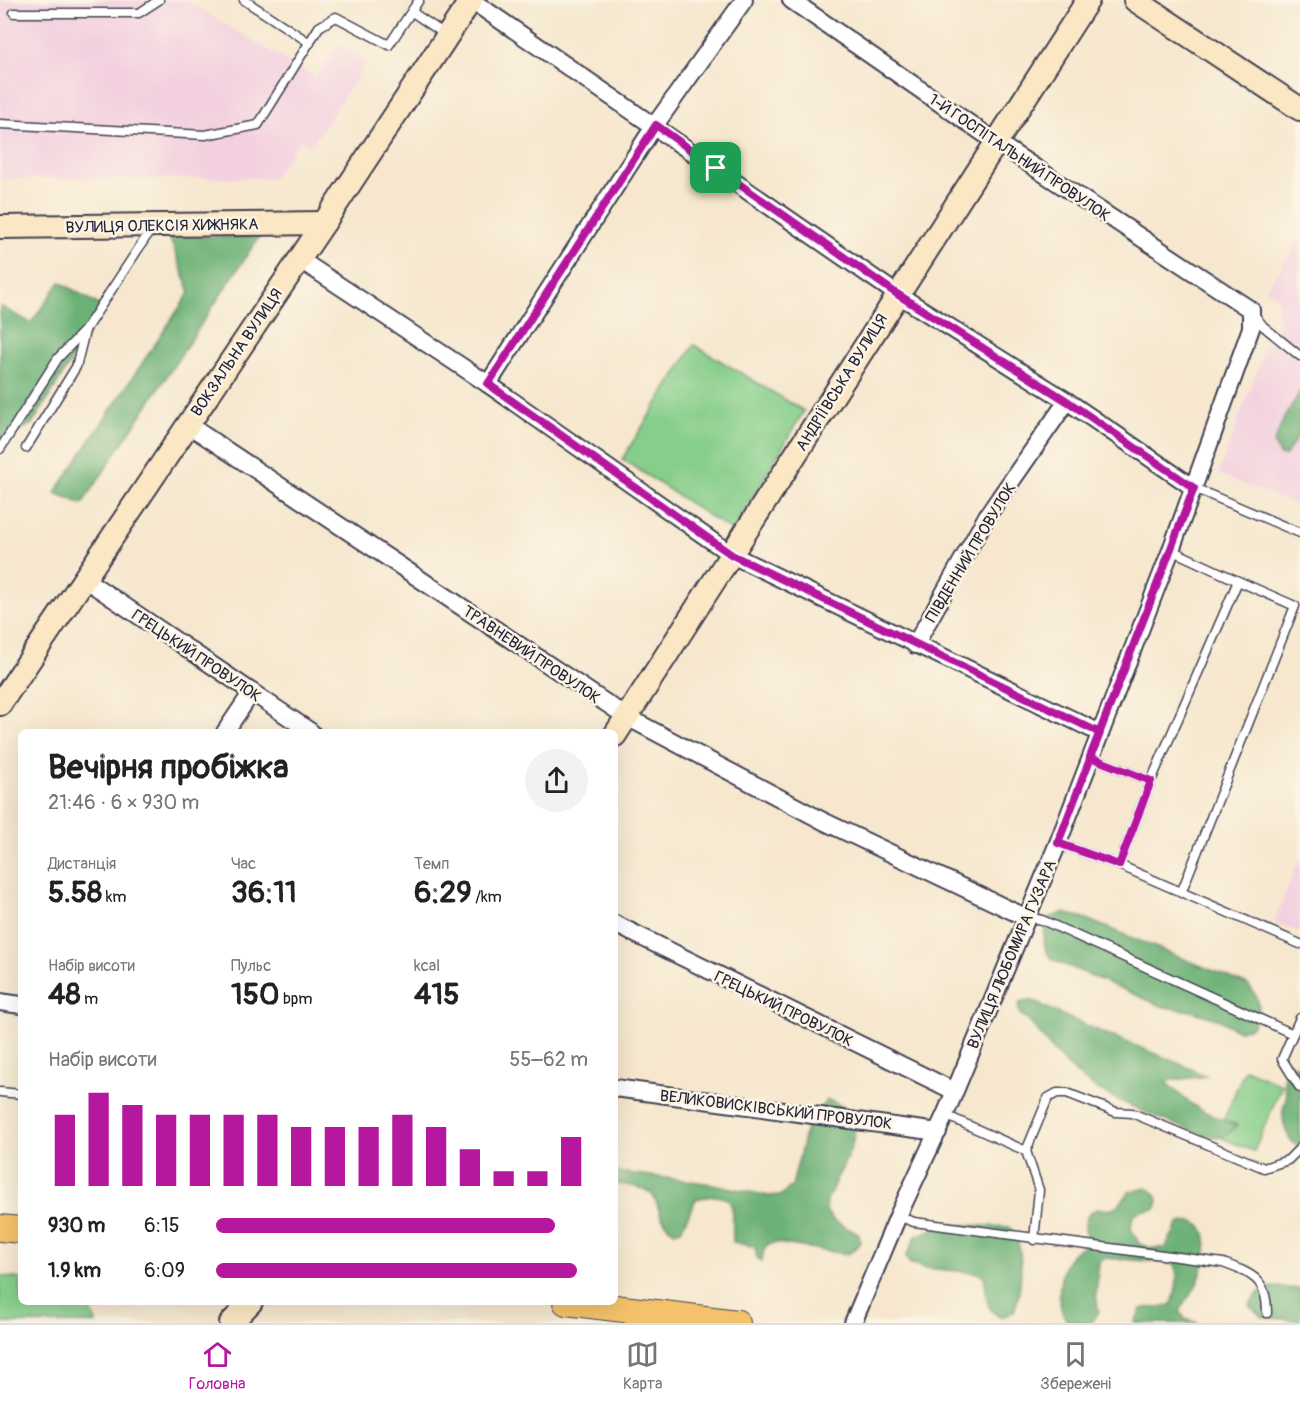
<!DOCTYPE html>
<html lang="uk">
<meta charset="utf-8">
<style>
:root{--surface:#fff;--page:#f2f2f2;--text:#222;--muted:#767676;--line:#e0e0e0;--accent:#b5179e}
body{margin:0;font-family:Pangolin,sans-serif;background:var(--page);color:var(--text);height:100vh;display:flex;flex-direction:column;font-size:22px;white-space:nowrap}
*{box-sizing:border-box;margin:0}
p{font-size:20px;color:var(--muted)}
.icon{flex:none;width:33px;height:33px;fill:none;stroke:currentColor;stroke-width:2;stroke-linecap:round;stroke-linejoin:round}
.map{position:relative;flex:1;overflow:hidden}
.details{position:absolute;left:18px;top:729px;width:600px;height:576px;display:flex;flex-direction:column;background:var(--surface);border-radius:9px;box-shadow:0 6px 24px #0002}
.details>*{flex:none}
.pin{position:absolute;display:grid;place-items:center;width:51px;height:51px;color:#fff;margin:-26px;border-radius:12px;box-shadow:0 3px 9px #0006}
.round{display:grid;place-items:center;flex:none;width:63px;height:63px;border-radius:32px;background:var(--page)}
.head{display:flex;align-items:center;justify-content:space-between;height:102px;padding:0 30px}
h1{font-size:33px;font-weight:700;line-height:45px}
.figures{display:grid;grid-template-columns:repeat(3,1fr);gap:9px;height:102px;padding:6px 30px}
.figures div{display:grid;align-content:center}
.figures b{font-size:30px;font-weight:700}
.figures small{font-size:16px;font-weight:400}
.figures p{font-size:16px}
.chart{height:168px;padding:12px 30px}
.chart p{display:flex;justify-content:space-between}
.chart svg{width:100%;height:108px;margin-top:6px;stroke:var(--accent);stroke-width:6}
ul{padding:0 30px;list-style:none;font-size:20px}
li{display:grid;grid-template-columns:96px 72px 1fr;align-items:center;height:45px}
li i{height:15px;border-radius:8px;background:var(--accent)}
.menu{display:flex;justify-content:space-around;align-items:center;height:84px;border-top:2px solid var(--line);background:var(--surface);font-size:16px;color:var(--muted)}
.menu a{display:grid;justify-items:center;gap:3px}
.menu .active{color:var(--accent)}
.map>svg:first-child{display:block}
.built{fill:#f3cfdf}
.green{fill:#86ce8a;stroke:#547862;stroke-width:1.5}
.forest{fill:#6cb176;stroke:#476a58;stroke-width:1.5}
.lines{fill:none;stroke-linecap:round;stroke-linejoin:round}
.lane-casing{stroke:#424051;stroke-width:11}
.street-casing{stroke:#424051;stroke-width:20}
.secondary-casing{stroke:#424051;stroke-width:26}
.primary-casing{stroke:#424051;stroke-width:28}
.lane{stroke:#fff;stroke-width:8}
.street{stroke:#fff;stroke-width:16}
.secondary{stroke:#fbe7c3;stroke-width:22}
.primary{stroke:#f4c26a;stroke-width:26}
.route-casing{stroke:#fff;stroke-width:12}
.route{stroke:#b5179e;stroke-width:8}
.labels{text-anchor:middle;stroke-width:5;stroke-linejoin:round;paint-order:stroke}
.street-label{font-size:16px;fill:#22223b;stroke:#fcf5e5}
</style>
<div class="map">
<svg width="1300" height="1323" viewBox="0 0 1300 1323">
<rect width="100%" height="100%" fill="#fcf5e5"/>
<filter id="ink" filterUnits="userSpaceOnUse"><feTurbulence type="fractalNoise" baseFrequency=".0167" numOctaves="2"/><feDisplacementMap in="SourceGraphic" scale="12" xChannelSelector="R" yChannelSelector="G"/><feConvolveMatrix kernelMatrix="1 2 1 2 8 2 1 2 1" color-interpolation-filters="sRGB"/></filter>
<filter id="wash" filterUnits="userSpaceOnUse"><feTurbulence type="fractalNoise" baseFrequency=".008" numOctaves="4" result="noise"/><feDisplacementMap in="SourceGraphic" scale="24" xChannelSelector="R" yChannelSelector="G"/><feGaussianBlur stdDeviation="1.35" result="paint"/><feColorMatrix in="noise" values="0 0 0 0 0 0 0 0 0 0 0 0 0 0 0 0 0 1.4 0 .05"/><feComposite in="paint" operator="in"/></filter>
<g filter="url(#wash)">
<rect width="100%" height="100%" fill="#f6e7ce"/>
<g class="built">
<path d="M 0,0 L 185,0 L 316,78 L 338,45 L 366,63 L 311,147 L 300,141 L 273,178 L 0,179 Z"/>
<path d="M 1300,238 L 1300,507 L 1218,474 L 1265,349 L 1279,326 L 1277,296 L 1266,289 Z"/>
<path d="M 1300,857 L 1300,932 L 1274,922 Z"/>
</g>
<g class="green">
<path d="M 694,345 L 804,411 L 732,531 L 622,459 Z"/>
<path d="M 1245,1069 L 1282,1085 L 1254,1151 L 1217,1136 Z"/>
<path d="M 0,1276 L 21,1279 L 21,1302 L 88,1302 L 96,1323 L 0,1323 Z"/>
</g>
<g class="forest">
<path d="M 169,236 L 259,237 L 82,504 L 55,493 L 190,292 Z"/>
<path d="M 60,282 L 104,308 L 32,424 L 0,440 L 0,306 L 31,323 Z"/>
<path d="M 1300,392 L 1300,433 L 1285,456 L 1279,455 L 1274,443 L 1284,418 Z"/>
<path d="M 1063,913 L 1081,917 L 1248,985 C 1262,1000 1261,1010 1252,1027 L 1238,1031 L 1220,1020 L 1191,1011 L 1164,1007 L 1051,959 C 1041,944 1043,935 1048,918 Z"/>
<path d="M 1022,1001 L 1033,1001 C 1089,1030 1150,1049 1207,1076 L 1165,1081 C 1190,1106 1203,1113 1237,1125 C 1232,1131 1226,1137 1218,1137 C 1196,1136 1111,1099 1091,1085 C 1079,1077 1067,1065 1057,1055 C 1043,1041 1037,1026 1020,1014 L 1018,1006 Z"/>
<path d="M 1291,1065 L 1300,1066 L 1300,1148 C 1287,1141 1282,1123 1283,1110 C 1284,1105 1287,1100 1286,1096 C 1285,1083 1279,1074 1291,1065 Z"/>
<path d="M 827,1100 C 883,1115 839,1166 827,1201 L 826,1211 L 834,1221 L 859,1234 L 860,1242 L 855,1250 L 847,1254 L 777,1243 L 768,1244 L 764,1249 L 762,1261 L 757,1258 L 755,1247 L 733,1242 C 731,1211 742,1188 696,1199 L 681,1230 L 674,1232 C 644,1205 674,1189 615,1184 L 615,1172 L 627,1173 L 713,1184 L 769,1196 L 781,1195 L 792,1186 L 808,1121 Z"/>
<path d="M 1147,1188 L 1156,1194 L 1158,1200 L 1156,1209 L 1140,1211 L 1133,1215 L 1131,1228 L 1139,1244 L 1151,1248 L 1165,1248 L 1178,1224 C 1187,1221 1193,1220 1200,1226 C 1214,1238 1202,1274 1195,1288 C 1190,1297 1183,1302 1180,1312 L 1185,1319 L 1198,1323 L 1134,1323 L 1141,1309 C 1152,1305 1163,1310 1172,1304 C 1176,1292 1179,1277 1175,1265 L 1164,1262 L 1105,1258 L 1099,1263 L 1096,1295 L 1099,1312 L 1090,1323 L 1069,1323 C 1054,1308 1058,1270 1072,1254 C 1077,1249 1083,1248 1087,1241 C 1084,1229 1082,1213 1098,1209 C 1103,1208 1108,1211 1112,1209 C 1120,1205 1125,1198 1129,1192 Z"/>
<path d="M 944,1224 L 1009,1227 C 1027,1242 1021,1292 1014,1312 L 1002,1317 C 982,1311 988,1292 984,1276 L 978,1273 L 926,1268 L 909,1263 L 906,1257 L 916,1236 Z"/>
<path d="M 1271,1287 L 1300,1289 L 1300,1321 L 1263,1317 L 1249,1306 C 1254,1295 1260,1290 1271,1287 Z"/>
</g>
</g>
<g filter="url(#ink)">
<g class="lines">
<defs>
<g id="lane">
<path d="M 244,0 L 310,43"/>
<path d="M 412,12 L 446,35"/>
<path d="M 14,13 L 139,13 L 159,0"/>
<path d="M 0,124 L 205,135 L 258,125 L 319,27 L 336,17 L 389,45 L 419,0"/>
<path d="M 1253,313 L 1263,326 L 1300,356"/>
<path d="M 26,448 L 76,367 L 85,331"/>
<path d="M 0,449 L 58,358 L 85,330 L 152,228"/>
<path d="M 1194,488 L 1300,533"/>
<path d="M 1090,757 L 1151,781"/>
<path d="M 1058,843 L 1119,865 L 1300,944"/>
<path d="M 1119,865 L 1151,781 L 1238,581 L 1171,550"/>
<path d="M 1181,893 L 1295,606 L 1238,581"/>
<path d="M 1027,917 L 1042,920 L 1293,1034 L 1282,1059 L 1300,1088"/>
<path d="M 1293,1034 L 1300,1018"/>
<path d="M 0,1092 L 21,1094"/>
<path d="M 945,1115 L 1026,1151 L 1048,1098 L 1057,1093 L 1067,1093 L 1116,1112 L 1132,1113 L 1264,1168 L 1288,1160 L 1300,1148"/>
<path d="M 1026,1151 L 1039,1190 L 1034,1240"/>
<path d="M 898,1216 L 914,1222 L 1223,1263 C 1253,1274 1267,1279 1267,1313"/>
</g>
<g id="street">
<path d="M 471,0 L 897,294 L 1067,401 L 1194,488"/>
<path d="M 791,0 L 996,142 L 1251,310 L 1251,328 L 1171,550 L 1058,843 L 945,1115 L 898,1216 L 853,1323"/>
<path d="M 299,259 L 488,384 L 732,555 L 1100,733"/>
<path d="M 488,384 L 655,125 L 744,0"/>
<path d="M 187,424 L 627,717 L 823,821 L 1025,917"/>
<path d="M 83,578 L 311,732"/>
<path d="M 915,645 L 987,516 L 1067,401"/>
<path d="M 225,732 L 252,692"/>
<path d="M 615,924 L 954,1091"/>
<path d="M 0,1002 L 21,1005"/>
<path d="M 615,1088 L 938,1132"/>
</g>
<g id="secondary">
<path d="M 1135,0 L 1300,109"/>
<path d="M 0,227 L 324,223"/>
<path d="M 0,704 L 324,223 L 471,0"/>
<path d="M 615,735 L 1088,0"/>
<path d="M 231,1323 L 251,1302"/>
</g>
<g id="primary">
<path d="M 0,1228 L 21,1230"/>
<path d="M 566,1302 L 737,1323"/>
</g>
</defs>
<use href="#lane" class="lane-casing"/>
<use href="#street" class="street-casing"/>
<use href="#secondary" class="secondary-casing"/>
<use href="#primary" class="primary-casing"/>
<use href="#lane" class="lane"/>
<use href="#street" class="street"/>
<use href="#secondary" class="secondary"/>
<use href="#primary" class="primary"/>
</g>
</g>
<g class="lines" filter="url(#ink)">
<defs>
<path id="route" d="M 716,168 L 656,125 L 488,384 L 732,555 L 1100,733 L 1058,843 L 1119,865 L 1151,781 L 1090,757 C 1125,668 1160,578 1194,488 L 1067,401 L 897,294 L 716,168"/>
</defs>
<use href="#route" class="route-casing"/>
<use href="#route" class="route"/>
</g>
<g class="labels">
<g class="street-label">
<text transform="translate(1020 157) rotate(34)" y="6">1-Й ГОСПІТАЛЬНИЙ ПРОВУЛОК</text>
<text transform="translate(162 225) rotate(-1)" y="6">ВУЛИЦЯ ОЛЕКСІЯ ХИЖНЯКА</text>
<text transform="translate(236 352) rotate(-56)" y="6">ВОКЗАЛЬНА ВУЛИЦЯ</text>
<text transform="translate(841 382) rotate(-58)" y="6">АНДРІЇВСЬКА ВУЛИЦЯ</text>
<text transform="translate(970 552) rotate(-59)" y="6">ПІВДЕННИЙ ПРОВУЛОК</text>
<text transform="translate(532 654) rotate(34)" y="6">ТРАВНЕВИЙ ПРОВУЛОК</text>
<text transform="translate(197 655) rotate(34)" y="6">ГРЕЦЬКИЙ ПРОВУЛОК</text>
<text transform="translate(1011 954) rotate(-67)" y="6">ВУЛИЦЯ ЛЮБОМИРА ГУЗАРА</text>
<text transform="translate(784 1008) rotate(26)" y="6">ГРЕЦЬКИЙ ПРОВУЛОК</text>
<text transform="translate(776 1109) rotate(7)" y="6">ВЕЛИКОВИСКІВСЬКИЙ ПРОВУЛОК</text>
</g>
</g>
</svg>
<div class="pin" style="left:716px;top:168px;background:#1e9e55"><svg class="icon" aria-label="arrive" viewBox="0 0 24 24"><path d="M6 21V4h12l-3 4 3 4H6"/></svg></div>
<section class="details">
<div class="head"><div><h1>Вечірня пробіжка</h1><p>21:46 · 6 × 930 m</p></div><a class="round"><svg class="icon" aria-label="share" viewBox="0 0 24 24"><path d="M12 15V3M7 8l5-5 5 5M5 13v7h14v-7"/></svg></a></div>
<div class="figures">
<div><p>Дистанція</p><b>5.58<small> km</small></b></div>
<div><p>Час</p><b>36:11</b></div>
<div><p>Темп</p><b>6:29<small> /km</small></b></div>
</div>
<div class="figures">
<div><p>Набір висоти</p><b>48<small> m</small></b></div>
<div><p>Пульс</p><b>150<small> bpm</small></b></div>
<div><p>kcal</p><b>415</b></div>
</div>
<div class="chart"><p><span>Набір висоти</span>55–62 m</p>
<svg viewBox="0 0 160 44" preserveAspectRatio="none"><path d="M5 44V15M15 44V6M25 44V11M35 44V15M45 44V15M55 44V15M65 44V15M75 44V20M85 44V20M95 44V20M105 44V15M115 44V20M125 44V29M135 44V38M145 44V38M155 44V24"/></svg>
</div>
<ul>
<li><b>930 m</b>6:15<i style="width:91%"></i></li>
<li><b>1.9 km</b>6:09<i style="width:97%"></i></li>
</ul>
</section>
</div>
<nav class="menu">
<a class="active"><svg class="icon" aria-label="home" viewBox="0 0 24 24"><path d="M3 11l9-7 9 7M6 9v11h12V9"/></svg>Головна</a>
<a><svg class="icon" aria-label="map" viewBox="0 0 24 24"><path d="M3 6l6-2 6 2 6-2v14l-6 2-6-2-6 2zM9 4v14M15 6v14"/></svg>Карта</a>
<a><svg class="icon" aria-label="saved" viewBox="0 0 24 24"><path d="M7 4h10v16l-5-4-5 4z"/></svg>Збережені</a>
</nav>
